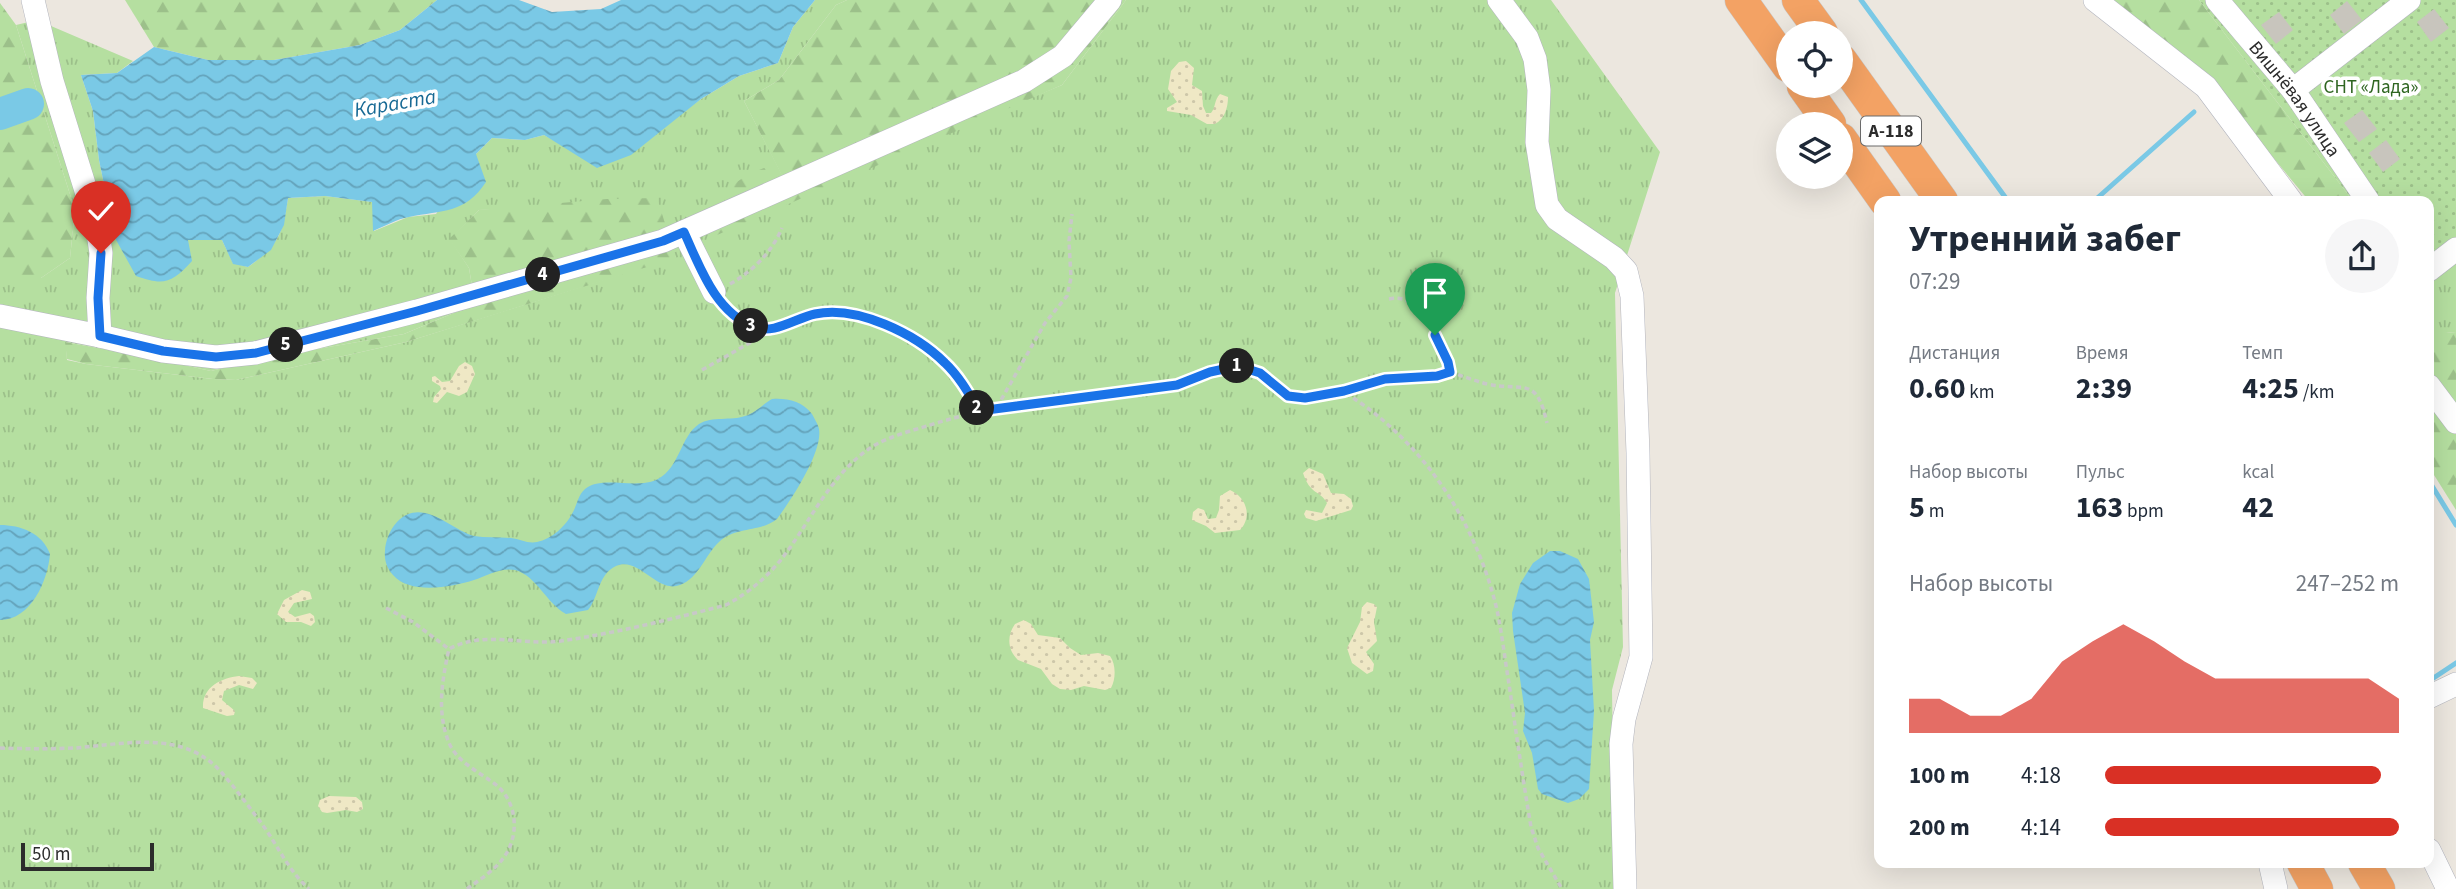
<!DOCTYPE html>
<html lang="ru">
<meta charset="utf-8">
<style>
:root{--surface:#fff;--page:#f6f6f7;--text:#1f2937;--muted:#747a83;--accent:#d93025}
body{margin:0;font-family:"Source Sans 3",sans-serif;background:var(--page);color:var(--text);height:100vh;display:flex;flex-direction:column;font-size:26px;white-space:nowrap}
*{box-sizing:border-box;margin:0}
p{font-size:23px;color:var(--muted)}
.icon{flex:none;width:38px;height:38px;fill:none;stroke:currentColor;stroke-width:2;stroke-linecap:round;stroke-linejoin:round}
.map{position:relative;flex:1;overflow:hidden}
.panel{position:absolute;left:1874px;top:196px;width:560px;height:672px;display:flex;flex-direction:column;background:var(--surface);border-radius:14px;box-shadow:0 7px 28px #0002}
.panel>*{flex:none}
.fabs{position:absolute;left:1776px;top:21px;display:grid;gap:14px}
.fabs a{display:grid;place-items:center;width:77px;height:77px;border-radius:50%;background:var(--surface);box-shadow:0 7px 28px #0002;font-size:35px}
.scale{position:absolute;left:21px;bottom:18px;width:133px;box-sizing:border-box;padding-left:7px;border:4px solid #2c2c2c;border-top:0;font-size:19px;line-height:24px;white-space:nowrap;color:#2c2c2c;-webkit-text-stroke:5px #fff;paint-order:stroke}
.pin{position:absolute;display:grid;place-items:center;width:60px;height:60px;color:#fff;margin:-72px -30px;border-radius:50% 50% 50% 0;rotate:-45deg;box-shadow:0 0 7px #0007}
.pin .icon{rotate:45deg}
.km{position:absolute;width:35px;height:35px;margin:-18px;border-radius:50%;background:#222;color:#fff;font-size:19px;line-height:35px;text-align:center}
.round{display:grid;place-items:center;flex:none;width:74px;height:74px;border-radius:37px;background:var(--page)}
.head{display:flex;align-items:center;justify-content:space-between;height:119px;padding:0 35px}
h1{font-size:38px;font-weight:700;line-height:52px}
.stats{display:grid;grid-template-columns:repeat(3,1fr);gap:10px;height:119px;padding:7px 35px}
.stats div{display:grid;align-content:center}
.stats b{font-size:30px;font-weight:700}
.stats small{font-size:19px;font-weight:400}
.stats p{font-size:19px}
.chart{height:196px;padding:14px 35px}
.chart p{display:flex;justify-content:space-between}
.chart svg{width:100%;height:126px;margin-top:7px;fill:var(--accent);opacity:.7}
ul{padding:0 35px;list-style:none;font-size:23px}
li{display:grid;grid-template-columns:112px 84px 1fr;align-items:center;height:52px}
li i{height:18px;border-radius:9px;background:var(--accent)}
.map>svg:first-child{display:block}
.grass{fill:url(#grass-tufts);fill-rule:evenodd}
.forest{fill:url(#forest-firs)}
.sand{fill:url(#sand-dots)}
.garden{fill:url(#garden-dots)}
.water{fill:url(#water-waves)}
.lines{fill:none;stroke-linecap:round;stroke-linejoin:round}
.stream{stroke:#7ac9e6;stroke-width:5}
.river{stroke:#7ac9e6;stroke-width:32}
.building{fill:#c8c5bd}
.minor-casing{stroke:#b3b5be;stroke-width:24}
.highway-casing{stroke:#c8c8c8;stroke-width:33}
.path{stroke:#c8c8c8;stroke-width:3.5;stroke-dasharray:5 3.5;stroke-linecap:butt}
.minor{stroke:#fff;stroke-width:23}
.highway{stroke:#f3a264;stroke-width:32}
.route-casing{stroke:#fff;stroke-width:14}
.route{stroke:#1a73e8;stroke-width:9}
.labels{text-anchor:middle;stroke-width:7;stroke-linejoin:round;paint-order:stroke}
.shield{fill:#fff;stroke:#6b6b6b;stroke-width:2}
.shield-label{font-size:18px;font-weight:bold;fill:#2c2c2c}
.park-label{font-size:19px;fill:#2e6520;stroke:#fff}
.street-label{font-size:19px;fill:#2c2c2c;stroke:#fff}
.water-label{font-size:21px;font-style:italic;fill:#176994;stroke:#fff}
</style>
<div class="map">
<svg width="2456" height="889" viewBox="0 0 2456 889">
<defs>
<pattern id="grass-tufts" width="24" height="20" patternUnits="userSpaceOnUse" patternTransform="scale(1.75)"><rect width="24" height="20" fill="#b5dfa0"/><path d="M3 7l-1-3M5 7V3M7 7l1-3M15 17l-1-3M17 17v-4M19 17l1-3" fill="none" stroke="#9cc08a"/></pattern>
<pattern id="forest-firs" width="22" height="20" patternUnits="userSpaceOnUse" patternTransform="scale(1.75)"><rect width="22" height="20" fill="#b5dfa0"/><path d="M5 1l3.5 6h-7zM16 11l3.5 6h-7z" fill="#9cc08a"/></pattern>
<pattern id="sand-dots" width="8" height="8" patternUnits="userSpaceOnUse" patternTransform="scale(1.75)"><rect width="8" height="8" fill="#efe8c5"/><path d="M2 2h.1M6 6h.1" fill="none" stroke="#cdc7a9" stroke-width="1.8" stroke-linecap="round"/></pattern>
<pattern id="garden-dots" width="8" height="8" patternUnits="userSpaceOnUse" patternTransform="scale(1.75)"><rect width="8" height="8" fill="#b5dfa0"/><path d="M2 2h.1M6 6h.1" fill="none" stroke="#9cc08a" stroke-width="1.8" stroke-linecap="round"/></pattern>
<pattern id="water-waves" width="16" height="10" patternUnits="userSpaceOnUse" patternTransform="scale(1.75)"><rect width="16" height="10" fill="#7ac9e6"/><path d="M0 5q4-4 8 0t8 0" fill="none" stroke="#64a3bb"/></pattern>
</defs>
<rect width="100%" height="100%" fill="#ece7df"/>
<g class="grass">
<path d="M 815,0 L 847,0 L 836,5 L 779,80 L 744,101 L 783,177 L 714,229 L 1062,85 L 1126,0 L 1551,0 L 1660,152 L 1615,293 L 1623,647 L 1612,690 L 1615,889 L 0,889 L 0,278 L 41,278 L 70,258 L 75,210 L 16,25 L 37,20 L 133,61 L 117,73 L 81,75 L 93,111 L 99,160 L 115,238 L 222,240 L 233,263 L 248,267 C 279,244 282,236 288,198 L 325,196 L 373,202 L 374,231 L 408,217 L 436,214 L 476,154 L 492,138 L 525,140 L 544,135 L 569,149 L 668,123 L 701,99 L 739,76 L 778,63 L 793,27 ZM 510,209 L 676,257 L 406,342 L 236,380 L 213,379 L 86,364 L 67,360 L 66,342 L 143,356 L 211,371 L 259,359 L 404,334 L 475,304 L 469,268 L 450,239 L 479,210 Z"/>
<path d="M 2456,262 L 2456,333 L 2446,332 L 2440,391 L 2429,376 L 2429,284 Z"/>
</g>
<g class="forest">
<path d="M 125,0 L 437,0 L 400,30 L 360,45 L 274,60 L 208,60 L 154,47 Z"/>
<path d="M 847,0 L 1126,0 L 1062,85 L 717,235 L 714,229 C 728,192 725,183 764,168 L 782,176 L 744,101 L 779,80 L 836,5 Z"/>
<path d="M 2112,0 L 2199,0 L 2353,201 L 2309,201 L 2200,69 Z"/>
<path d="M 0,3 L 16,25 L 75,210 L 70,258 L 41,278 L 0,278 Z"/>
<path d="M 657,198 L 676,258 L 406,342 L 236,380 L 213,379 L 86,364 L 67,359 L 65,342 L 143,356 L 211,371 L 259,359 L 404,334 L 475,304 L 469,268 L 449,239 L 479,210 L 607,199 Z"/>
<path d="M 2446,332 L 2456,333 L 2456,413 L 2440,391 L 2431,345 Z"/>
<path d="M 2429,400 L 2456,434 L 2456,510 L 2429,467 Z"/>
</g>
<g class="sand">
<path d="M 1186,61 L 1194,68 L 1192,85 L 1202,91 L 1203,106 L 1206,113 L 1211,113 C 1216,107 1214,100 1220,94 L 1228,97 C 1228,107 1225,119 1215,124 L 1207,124 L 1191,115 L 1167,111 L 1167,108 L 1177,102 L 1168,89 L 1171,71 L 1179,62 Z"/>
<path d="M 465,362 L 472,366 L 475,374 L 467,392 L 459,396 L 447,392 L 437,403 L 433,402 L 434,397 L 441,389 L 440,386 L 432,381 L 432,377 L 435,376 L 442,382 L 450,381 L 459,366 Z"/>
<path d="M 1309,468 L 1323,474 L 1331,493 L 1344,494 L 1351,499 L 1353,506 L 1351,510 L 1316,521 L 1306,518 L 1304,514 L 1306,510 L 1322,513 L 1327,503 C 1320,490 1310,495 1303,473 Z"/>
<path d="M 1230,490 C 1246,497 1253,516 1240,530 L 1215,533 L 1206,526 L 1192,520 L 1193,512 L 1198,508 L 1204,510 L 1208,519 L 1216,518 L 1219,510 L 1220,496 Z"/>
<path d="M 302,590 L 310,592 L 312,599 L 294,603 L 288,612 L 295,617 L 310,613 L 314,616 L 315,622 L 311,626 L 301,622 L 286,622 L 277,614 L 284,600 Z"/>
<path d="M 1367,602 L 1374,604 L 1377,607 L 1374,622 L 1377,641 L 1366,652 L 1374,664 L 1373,671 L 1367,674 L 1352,663 L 1347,648 L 1360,622 L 1362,607 Z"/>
<path d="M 1024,620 L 1031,624 L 1038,635 L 1060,638 L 1070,648 L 1081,655 L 1098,653 L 1110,656 C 1116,664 1116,679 1111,688 L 1105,690 L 1084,686 L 1071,690 L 1060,689 L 1052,684 L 1041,669 L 1018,660 C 1007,650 1007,635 1015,624 Z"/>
<path d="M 239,676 L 252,678 L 257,683 L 253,689 L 239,685 L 224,691 L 222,700 L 235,711 L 234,715 L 227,716 L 203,708 C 202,687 221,678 239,676 Z"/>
<path d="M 329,796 L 356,797 L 362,802 L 363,809 L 357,812 L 346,810 L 327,813 L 322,812 L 318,806 L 320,800 Z"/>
</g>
<path class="garden" d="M 2199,0 L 2456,0 L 2456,262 L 2429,284 L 2429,201 L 2353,201 Z"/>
<g class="water">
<path d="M 437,0 L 519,0 L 552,12 L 601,9 L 621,0 L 815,0 L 793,27 L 778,63 L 739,76 L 701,99 L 631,155 L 597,168 L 544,135 L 525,140 L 492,138 L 476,154 L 486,182 C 465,214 442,210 409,217 C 397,219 385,226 373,231 L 372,202 L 325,196 L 288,198 L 284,225 L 271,250 L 248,267 L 233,264 L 222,240 L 188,240 L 192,261 C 172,283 164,286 136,276 L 115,238 L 99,160 L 93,111 L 81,75 L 117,73 L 154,47 L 208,60 L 274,60 L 360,45 L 400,30 Z"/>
<path d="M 772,399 C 787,398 802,401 812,414 C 814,418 818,424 819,429 C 823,452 791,500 777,519 C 759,533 736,526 719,542 C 705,555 699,578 680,585 C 657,594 639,556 616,566 C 598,574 599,597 588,610 L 566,614 C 546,603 537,576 515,570 C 501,567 486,576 474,580 C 452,587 410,595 393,575 C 387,568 384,560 385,551 C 385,542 390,529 397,522 C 422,496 451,530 474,536 C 486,538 499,537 511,538 C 520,539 528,544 537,542 C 552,539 566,526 573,512 C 577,505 578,495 585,489 C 602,475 637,490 658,479 C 680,467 680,437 699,424 C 712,416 731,421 745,416 C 755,413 763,404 772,399 Z"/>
<path d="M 0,525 C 21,525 42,533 50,554 C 48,580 31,620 0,620 Z"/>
<path d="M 1550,551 L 1560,551 L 1578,559 L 1589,579 L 1594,622 L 1590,640 L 1594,711 L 1589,789 L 1579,799 L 1568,803 L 1542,794 L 1538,789 L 1532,753 L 1523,731 L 1525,713 L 1513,631 L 1512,613 L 1520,584 L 1533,563 Z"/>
</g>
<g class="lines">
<g class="stream">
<path d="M 1861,0 L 2008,201"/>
<path d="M 2094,201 L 2194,112"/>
<path d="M 2429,481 L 2456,525"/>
<path d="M 2429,681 L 2456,663"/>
</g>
<path class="river" d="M 0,114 L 28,104"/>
</g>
<g class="building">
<path d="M 2347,1 L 2362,20 L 2344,34 L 2330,15 Z"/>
<path d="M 2434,9 L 2449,28 L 2431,42 L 2417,22 Z"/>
<path d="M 2279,12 L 2293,30 L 2276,44 L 2261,25 Z"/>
<path d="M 2362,110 L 2377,129 L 2359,142 L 2344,123 Z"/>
<path d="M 2386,140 L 2400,159 L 2383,172 L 2369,153 Z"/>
</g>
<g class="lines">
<defs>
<g id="minor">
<path d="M 1499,0 L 1527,38 L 1535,59 L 1539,90 L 1537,142 L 1547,205 L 1557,219 L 1614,258 L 1626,271 L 1632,296 L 1638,453 L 1641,657 L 1624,719 L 1621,744 L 1625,889"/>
<path d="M 2095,0 L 2206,87 L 2291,201"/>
<path id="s1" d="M 2217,0 L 2293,90 L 2368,201"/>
<path d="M 2293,90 L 2409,0"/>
<path d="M 684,232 L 714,292"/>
<path d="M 2429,270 L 2456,249"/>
<path d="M 0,316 L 100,336 L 98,298 L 101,253 L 97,226 L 52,81 L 33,0"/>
<path d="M 100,336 L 163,351 L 216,357 L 255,353 L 417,311 L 663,241 L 1024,81 L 1063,56 L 1110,0"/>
<path d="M 2429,386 L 2456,422"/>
<path d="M 2429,697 L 2456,684"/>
<path d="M 2429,850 L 2448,889"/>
<path d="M 2270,863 L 2276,889"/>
</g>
<g id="highway">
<path d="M 1741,0 L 1788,66"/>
<path d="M 1798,0 L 1822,33"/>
<path d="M 1841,60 L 1942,201"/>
<path d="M 1803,86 L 1830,124"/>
<path d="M 1841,139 L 1885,201"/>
<path d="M 2303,863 L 2317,889"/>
<path d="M 2364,863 L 2379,889"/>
</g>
</defs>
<use href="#minor" class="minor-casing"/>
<use href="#highway" class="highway-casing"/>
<g class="path">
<path d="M 730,284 C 753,271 772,252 782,228"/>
<path d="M 1389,299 C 1410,295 1420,309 1432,324"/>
<path d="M 724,307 C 771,351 784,312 833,312 C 868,311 919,339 945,362 C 959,376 969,394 979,411"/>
<path d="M 702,370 L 776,328"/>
<path d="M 1450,372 C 1463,376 1475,381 1487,384 C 1525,392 1536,375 1547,423"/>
<path d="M 1344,392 L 1385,379 L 1437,376 L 1450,372 L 1432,324 L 1435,314 L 1458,281"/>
<path d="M 997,407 L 1045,323 L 1067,296 L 1071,278 L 1069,241 L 1072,214"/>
<path d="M 386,608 L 413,622 L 449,649"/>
<path d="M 0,748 C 25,749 50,749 75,748 C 125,744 184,729 222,773 C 236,789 249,807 262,824 C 278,846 288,870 309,889"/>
<path d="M 467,889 C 479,880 492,872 501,861 C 520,839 519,803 495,784 C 479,772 459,763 450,745 C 436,714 442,680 449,649 C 484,630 524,646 561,641 C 616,633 672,619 726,605 C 752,591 772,573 789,549 C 814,514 837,466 877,444 C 892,436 910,431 927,426 C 1008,399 1090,402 1172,386 C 1194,382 1215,365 1238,366 C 1261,368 1268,387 1287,395 C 1303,403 1327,394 1344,392 C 1422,440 1476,521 1497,610 C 1502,634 1505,660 1509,684 C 1516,732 1523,780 1531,827 L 1538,848 L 1562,889"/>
</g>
<use href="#minor" class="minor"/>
<use href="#highway" class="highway"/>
</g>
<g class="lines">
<defs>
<path id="route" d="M 101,253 L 98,298 L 100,336 L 163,351 L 216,357 L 256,353 L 417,311 L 663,241 L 684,232 C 700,267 715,312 754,327 C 773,335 796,318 815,314 C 857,305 916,334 945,363 C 959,376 969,394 979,411 L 1177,385 L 1210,372 L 1238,366 L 1260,373 L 1288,396 L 1305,398 L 1344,391 L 1385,379 L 1437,376 L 1450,372 L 1448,362 L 1435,335"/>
</defs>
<use href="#route" class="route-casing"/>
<use href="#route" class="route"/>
</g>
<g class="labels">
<rect class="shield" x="1861" y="116.5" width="60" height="29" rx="5"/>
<g class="shield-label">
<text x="1891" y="137">А-118</text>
</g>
<g class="park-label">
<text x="2371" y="93">СНТ «Лада»</text>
</g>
<g class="street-label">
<text dy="7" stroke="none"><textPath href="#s1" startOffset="126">Вишнёвая улица</textPath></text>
</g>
<g class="water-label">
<text transform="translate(395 103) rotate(-10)" y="7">Караста</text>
</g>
</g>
</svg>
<div class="fabs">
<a><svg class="icon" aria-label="locate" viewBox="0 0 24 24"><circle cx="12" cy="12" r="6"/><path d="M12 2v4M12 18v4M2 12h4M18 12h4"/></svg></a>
<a><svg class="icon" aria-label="layers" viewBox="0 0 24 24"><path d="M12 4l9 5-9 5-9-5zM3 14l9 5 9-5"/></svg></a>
</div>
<div class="scale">50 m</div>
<div class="pin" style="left:1435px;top:335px;background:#1e9e55"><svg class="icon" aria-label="arrive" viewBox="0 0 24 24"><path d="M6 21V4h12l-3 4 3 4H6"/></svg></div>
<div class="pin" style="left:101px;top:253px;background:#d93025"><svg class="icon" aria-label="check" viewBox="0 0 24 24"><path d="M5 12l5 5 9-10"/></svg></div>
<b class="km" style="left:1237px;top:366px">1</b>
<b class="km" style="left:977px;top:408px">2</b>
<b class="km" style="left:751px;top:326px">3</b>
<b class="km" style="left:543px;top:275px">4</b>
<b class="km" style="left:286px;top:345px">5</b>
<section class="panel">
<div class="head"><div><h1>Утренний забег</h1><p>07:29</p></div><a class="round"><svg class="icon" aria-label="share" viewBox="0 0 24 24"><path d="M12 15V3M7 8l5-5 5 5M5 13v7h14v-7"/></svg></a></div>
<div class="stats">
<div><p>Дистанция</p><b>0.60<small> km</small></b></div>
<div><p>Время</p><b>2:39</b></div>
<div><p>Темп</p><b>4:25<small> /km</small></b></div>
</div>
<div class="stats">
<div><p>Набор высоты</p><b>5<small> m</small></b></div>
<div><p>Пульс</p><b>163<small> bpm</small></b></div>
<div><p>kcal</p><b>42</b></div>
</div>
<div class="chart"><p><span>Набор высоты</span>247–252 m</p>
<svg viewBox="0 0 160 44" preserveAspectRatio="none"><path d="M0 44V32L10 32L20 38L30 38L40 32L50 19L60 12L70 6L80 12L90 19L100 25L110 25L120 25L130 25L140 25L150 25L160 32V44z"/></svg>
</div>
<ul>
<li><b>100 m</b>4:18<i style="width:94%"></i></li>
<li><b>200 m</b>4:14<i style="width:100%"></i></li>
</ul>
</section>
</div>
